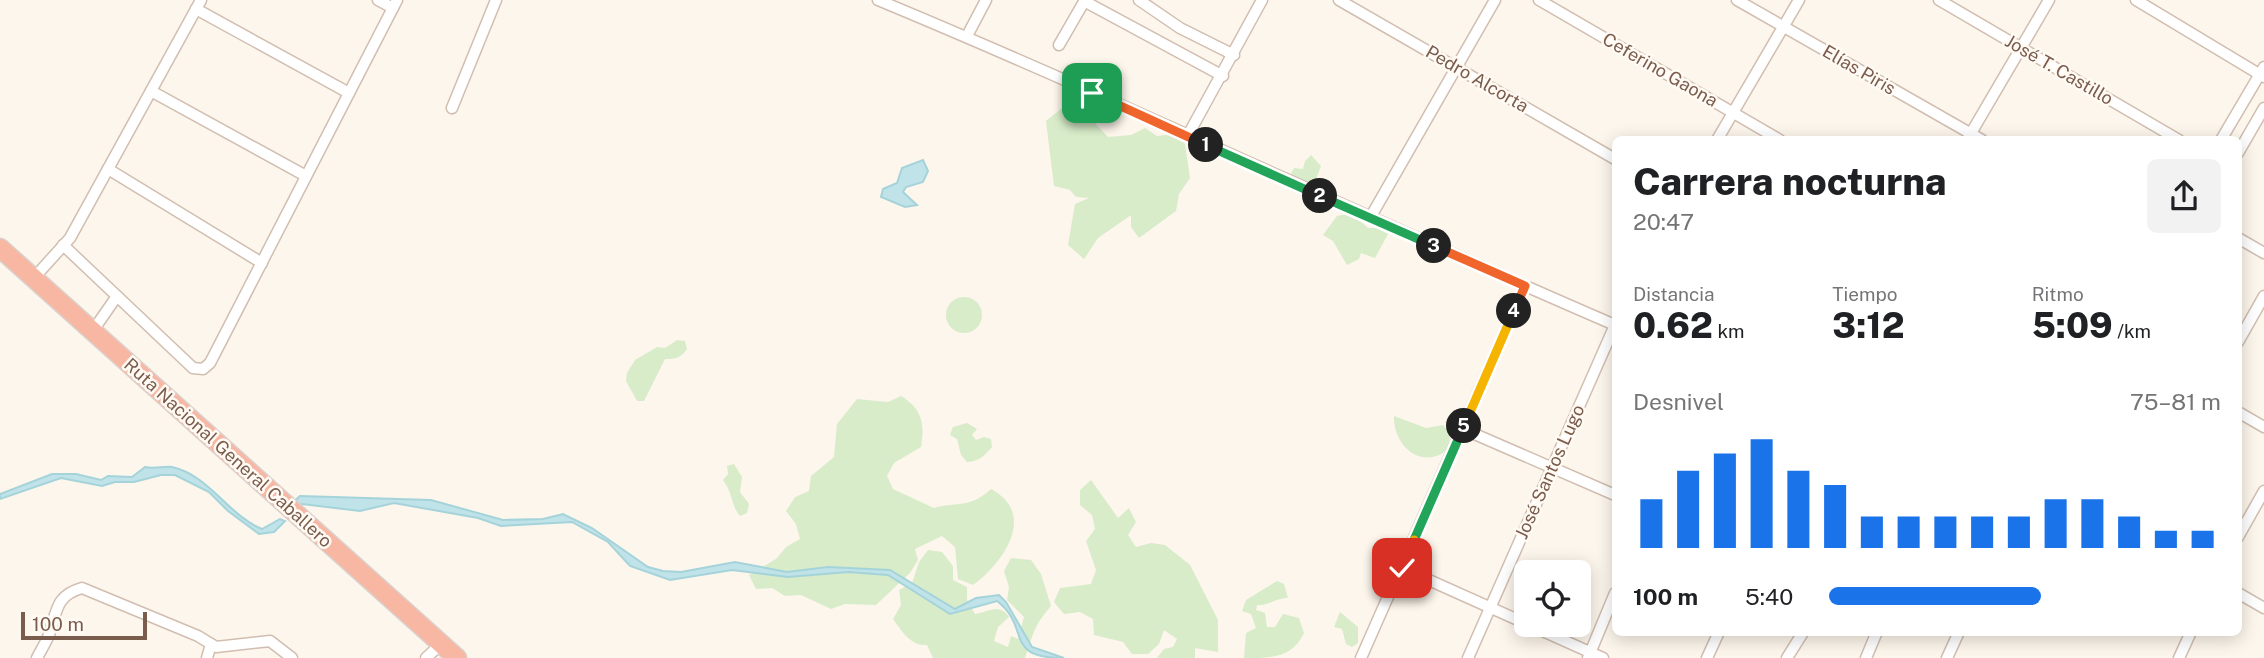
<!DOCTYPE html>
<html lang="es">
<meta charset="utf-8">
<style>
:root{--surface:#fff;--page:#f2f2f2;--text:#202124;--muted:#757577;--accent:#1a73e8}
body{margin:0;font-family:"Public Sans",sans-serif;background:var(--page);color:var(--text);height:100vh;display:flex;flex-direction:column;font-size:26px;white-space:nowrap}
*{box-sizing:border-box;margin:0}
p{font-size:23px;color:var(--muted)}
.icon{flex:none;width:38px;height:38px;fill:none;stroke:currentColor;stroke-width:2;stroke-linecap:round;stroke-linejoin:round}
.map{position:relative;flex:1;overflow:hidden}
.sheet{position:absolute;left:1612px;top:136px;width:630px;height:500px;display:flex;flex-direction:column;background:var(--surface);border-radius:10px;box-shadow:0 4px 18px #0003}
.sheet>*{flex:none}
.fabs{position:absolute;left:1514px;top:560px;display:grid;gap:14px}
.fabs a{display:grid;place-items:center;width:77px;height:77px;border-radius:10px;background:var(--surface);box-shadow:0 4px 18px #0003;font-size:35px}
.scale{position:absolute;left:21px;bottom:18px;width:126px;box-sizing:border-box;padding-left:7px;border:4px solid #7a5c4d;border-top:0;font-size:19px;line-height:24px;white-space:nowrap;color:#7a5c4d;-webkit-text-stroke:5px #fffaf3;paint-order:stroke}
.pin{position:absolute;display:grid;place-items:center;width:60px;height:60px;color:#fff;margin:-30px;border-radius:14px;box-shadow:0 4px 10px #0006}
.km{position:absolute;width:35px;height:35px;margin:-18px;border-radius:50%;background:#222;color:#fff;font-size:19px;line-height:35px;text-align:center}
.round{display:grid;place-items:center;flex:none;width:74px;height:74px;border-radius:10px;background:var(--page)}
.overview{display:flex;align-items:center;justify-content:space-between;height:119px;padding:0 21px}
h1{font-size:38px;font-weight:800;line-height:52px}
.figures{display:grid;grid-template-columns:repeat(3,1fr);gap:10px;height:119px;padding:7px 21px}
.figures div{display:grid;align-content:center}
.figures b{font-size:35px;font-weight:800}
.figures small{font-size:19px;font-weight:400}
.figures p{font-size:19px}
.chart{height:196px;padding:14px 21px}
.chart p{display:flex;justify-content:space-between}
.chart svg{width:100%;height:126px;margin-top:7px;stroke:var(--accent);stroke-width:6}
ul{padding:0 21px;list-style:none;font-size:23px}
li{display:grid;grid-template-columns:112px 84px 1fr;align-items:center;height:52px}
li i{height:18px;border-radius:9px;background:var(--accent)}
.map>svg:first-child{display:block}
.green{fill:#d8ecc9}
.water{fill:#bfe3e8;stroke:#a5d3da;stroke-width:2}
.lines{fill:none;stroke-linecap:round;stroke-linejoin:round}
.street-casing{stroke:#d1beb0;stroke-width:13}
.highway-casing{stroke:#dad1cd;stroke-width:21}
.street{stroke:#fff;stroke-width:10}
.highway{stroke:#f7b7a3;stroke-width:18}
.split-1-casing{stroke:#fff;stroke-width:14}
.split-2-casing{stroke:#fff;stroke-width:14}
.split-3-casing{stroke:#fff;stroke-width:14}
.split-4-casing{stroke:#fff;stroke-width:14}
.split-5-casing{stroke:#fff;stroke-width:14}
.split-6-casing{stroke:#fff;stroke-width:14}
.split-7-casing{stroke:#fff;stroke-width:14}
.split-1{stroke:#f0652b;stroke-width:9}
.split-2{stroke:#22a559;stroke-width:9}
.split-3{stroke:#22a559;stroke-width:9}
.split-4{stroke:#f0652b;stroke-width:9}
.split-5{stroke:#f5b400;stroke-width:9}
.split-6{stroke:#22a559;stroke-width:9}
.split-7{stroke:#f5b400;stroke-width:9}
.labels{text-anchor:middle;stroke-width:5;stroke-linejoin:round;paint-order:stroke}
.street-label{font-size:18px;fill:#7a5c4d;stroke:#fffaf3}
</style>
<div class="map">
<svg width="2264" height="658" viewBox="0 0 2264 658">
<rect width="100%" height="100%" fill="#fdf6ec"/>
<g class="green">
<path d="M 1067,104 L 1092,120 L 1108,137 L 1131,135 L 1145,128 L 1157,136 L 1173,134 L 1185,144 L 1190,178 L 1179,194 L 1176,211 L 1139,238 L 1131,227 L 1131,215 L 1098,238 L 1084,259 L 1068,245 L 1075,204 L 1089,198 L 1076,197 L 1070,190 L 1054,186 L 1046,121 Z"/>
<path d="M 1311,155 L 1321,166 L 1313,187 L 1298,182 L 1291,173 L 1294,168 L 1303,169 L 1305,161 Z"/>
<path d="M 1351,213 L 1368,228 L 1383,228 L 1388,234 L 1375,258 L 1361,253 L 1359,259 L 1347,265 L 1333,241 L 1323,235 L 1337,216 Z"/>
<circle cx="964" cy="315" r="18"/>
<path d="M 677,340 L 685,341 L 687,349 C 681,358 676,359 665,359 L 644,401 L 637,401 L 626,381 L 627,373 L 635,360 L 657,347 L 665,348 Z"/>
<path d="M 901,396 C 922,409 925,423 921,447 L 894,463 L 887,476 L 893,489 L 934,508 C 959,501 969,509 991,489 C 1038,514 1003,563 973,585 L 958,579 L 955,547 L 942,536 L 915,549 L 918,560 L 910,573 L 876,605 L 845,604 L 831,609 L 801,595 L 785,596 L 772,588 L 756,589 L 749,575 L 776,559 L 786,547 L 800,539 L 796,524 L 786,511 L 795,497 L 809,491 L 811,476 L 834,457 L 837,424 L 857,399 L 888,402 Z"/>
<path d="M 1394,416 L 1426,428 L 1443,425 L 1450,433 L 1449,448 C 1424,472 1393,447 1394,416 Z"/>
<path d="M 967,423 L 977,429 L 972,435 L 976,440 L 984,437 L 991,439 L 992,447 C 984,456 980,461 967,462 L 961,455 L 957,439 L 950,435 L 953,427 Z"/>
<path d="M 734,464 L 742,477 L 740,492 L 749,504 L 747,513 L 740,516 C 731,506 733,493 723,480 L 728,474 L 727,466 Z"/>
<path d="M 1091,480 L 1118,518 L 1129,508 L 1136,522 L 1128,535 L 1136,547 L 1151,543 L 1165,545 L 1190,565 L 1218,620 L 1218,652 L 1195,648 L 1195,658 L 1157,658 L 1164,649 L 1173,647 L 1177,639 L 1164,630 L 1159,644 L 1148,654 L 1132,654 L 1123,642 L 1094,635 L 1093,619 L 1080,612 L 1064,614 L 1054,602 L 1060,588 L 1091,584 L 1096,570 L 1086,541 L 1095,529 L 1092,515 L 1080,505 L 1080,490 Z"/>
<path d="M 928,550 L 942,552 L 953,566 L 953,580 L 967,587 L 967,600 L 975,614 C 989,612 999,602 1009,617 L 998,627 L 994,641 L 1008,647 L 1011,636 L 1018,639 L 1024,617 L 1007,600 L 1009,587 L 1004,571 L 1011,558 L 1031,560 L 1041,574 L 1051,606 C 1033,627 1034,633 1025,658 L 933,658 L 927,645 C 910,646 902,631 893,619 L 901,605 L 899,590 L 912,583 L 919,562 Z"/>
<path d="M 1277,581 L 1284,584 L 1288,598 C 1276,598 1268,606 1257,605 L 1256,610 L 1265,613 L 1267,627 L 1275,627 L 1283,614 L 1299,618 L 1304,633 C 1292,658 1272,658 1244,658 L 1246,633 L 1256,628 L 1251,614 L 1242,611 L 1246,600 Z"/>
<path d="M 1340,612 L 1358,627 L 1358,643 L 1352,647 L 1346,644 L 1342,629 L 1334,627 Z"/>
</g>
<g class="water">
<path d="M 923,160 L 928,171 L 923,182 L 906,187 L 903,192 L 917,205 L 905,207 L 881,197 L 883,189 L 897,183 L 902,168 Z"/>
<path d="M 145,467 C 154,469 164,466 172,467 C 209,475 229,516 262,529 L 280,519 L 285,521 L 274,532 L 259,534 L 228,511 L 209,492 L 175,475 L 161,475 L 134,482 L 115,482 L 102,486 L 61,478 L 0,499 L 0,494 L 52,474 L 76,474 L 101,480 L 108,476 L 132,477 Z"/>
<path d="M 300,496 L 431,500 L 503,520 L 543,519 L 563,514 L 592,528 L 648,567 L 663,571 L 681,572 L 735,562 L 787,572 L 828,567 L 890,570 L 955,609 L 976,598 L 999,595 L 1006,602 L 1032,647 L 1064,658 C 1002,658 1032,628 997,601 L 950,614 L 888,575 L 848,572 L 788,577 L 732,570 L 670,580 L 630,566 L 608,542 L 572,522 L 501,526 L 478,518 L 394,503 L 360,511 L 302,504 L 298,508 L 292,503 Z"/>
</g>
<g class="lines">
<defs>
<g id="street">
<path d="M 378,0 L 393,8"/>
<path d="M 878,0 C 1126,103 1368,219 1615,325"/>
<path d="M 1139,0 L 1180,28 L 1234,55"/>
<path d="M 1339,0 L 1615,159"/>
<path d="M 1539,0 L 1780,140"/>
<path d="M 1737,0 L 1982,140"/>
<path d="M 1939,0 L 2179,140"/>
<path d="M 2136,0 L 2264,77"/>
<path d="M 1084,1 L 1223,76"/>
<path d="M 196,9 L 349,93"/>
<path d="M 967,36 L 986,0"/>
<path d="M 1059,45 L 1085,0"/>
<path d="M 151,91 L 306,176"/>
<path d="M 452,108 L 496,0"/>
<path d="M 1187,137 L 1262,0"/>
<path d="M 1717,140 L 1799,0"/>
<path d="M 1967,140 L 2049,0"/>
<path d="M 2221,140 L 2264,67"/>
<path d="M 2238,153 L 2264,108"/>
<path d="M 108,169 L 262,263"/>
<path d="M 1370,218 L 1495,0"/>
<path d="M 2238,238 L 2264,253"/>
<path d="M 63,245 L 193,368 L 203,369 L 210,363 L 397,0"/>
<path d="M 33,279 L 70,238 L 201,0"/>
<path d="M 92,332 L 117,296"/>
<path d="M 2238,342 L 2264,296"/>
<path d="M 2238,412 L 2264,427"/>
<path d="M 1463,429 L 1615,495"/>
<path d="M 2238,537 L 2264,491"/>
<path d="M 1402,568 L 1603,658"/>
<path d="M 2238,593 L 2264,608"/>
<path d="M 37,658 C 41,650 47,641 50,632 C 57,609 57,595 82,588 L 198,636 L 216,647 L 270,641 L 292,658"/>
<path d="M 207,658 L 211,644"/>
<path d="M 426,658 L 441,644"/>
<path d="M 1361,658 L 1525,286"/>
<path d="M 1468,658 L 1615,325"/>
<path d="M 1588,658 L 1615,593"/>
<path d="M 1707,658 L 1718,634"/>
<path d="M 1787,658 L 1802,634"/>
<path d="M 1866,658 L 1876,634"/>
<path d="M 1947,658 L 1958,634"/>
<path d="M 2179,658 L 2190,634"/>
</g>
<path id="highway" d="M 0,248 L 457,658"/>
</defs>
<use href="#street" class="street-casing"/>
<use href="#highway" class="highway-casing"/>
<use href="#street" class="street"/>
<use href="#highway" class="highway"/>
</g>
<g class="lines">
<defs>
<path id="split-1" d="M 1092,93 L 1206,145"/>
<path id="split-2" d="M 1206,145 L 1320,196"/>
<path id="split-3" d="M 1320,196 L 1434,246"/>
<path id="split-4" d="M 1434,246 L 1525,286 L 1514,311"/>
<path id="split-5" d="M 1464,426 L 1514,311"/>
<path id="split-6" d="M 1414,540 L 1464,426"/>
<path id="split-7" d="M 1402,568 L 1414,540"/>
</defs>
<use href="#split-1" class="split-1-casing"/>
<use href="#split-2" class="split-2-casing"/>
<use href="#split-3" class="split-3-casing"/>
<use href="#split-4" class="split-4-casing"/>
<use href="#split-5" class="split-5-casing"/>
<use href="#split-6" class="split-6-casing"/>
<use href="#split-7" class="split-7-casing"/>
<use href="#split-1" class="split-1"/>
<use href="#split-2" class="split-2"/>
<use href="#split-3" class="split-3"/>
<use href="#split-4" class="split-4"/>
<use href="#split-5" class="split-5"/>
<use href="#split-6" class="split-6"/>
<use href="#split-7" class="split-7"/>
</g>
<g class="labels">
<g class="street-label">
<text transform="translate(1660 70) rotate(30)" y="6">Ceferino Gaona</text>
<text transform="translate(1859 70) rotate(30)" y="6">Elías Piris</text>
<text transform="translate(2059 70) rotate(30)" y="6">José T. Castillo</text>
<text transform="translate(1477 79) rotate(30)" y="6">Pedro Alcorta</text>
<text transform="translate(228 453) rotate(42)" y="6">Ruta Nacional General Caballero</text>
<text transform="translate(1550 472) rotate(-66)" y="6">José Santos Lugo</text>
</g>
</g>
</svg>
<div class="fabs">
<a><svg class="icon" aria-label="locate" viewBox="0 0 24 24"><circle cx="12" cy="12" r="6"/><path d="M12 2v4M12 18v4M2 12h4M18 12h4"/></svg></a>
</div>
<div class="scale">100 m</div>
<div class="pin" style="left:1092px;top:93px;background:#1e9e55"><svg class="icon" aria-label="arrive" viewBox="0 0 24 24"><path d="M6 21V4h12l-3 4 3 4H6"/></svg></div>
<div class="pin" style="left:1402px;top:568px;background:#d93025"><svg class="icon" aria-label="check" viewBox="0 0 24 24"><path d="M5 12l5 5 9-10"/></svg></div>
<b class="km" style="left:1206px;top:145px">1</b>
<b class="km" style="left:1320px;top:196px">2</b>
<b class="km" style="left:1434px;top:246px">3</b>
<b class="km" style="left:1514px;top:311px">4</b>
<b class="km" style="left:1464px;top:426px">5</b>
<section class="sheet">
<div class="overview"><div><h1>Carrera nocturna</h1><p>20:47</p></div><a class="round"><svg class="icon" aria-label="share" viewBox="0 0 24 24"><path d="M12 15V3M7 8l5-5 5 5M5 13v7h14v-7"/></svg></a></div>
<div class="figures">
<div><p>Distancia</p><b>0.62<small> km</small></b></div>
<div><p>Tiempo</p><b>3:12</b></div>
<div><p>Ritmo</p><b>5:09<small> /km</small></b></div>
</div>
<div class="chart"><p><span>Desnivel</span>75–81 m</p>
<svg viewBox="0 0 160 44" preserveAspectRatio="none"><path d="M5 44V27M15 44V17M25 44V11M35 44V6M45 44V17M55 44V22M65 44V33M75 44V33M85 44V33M95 44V33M105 44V33M115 44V27M125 44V27M135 44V33M145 44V38M155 44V38"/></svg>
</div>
<ul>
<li><b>100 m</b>5:40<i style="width:54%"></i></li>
</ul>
</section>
</div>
